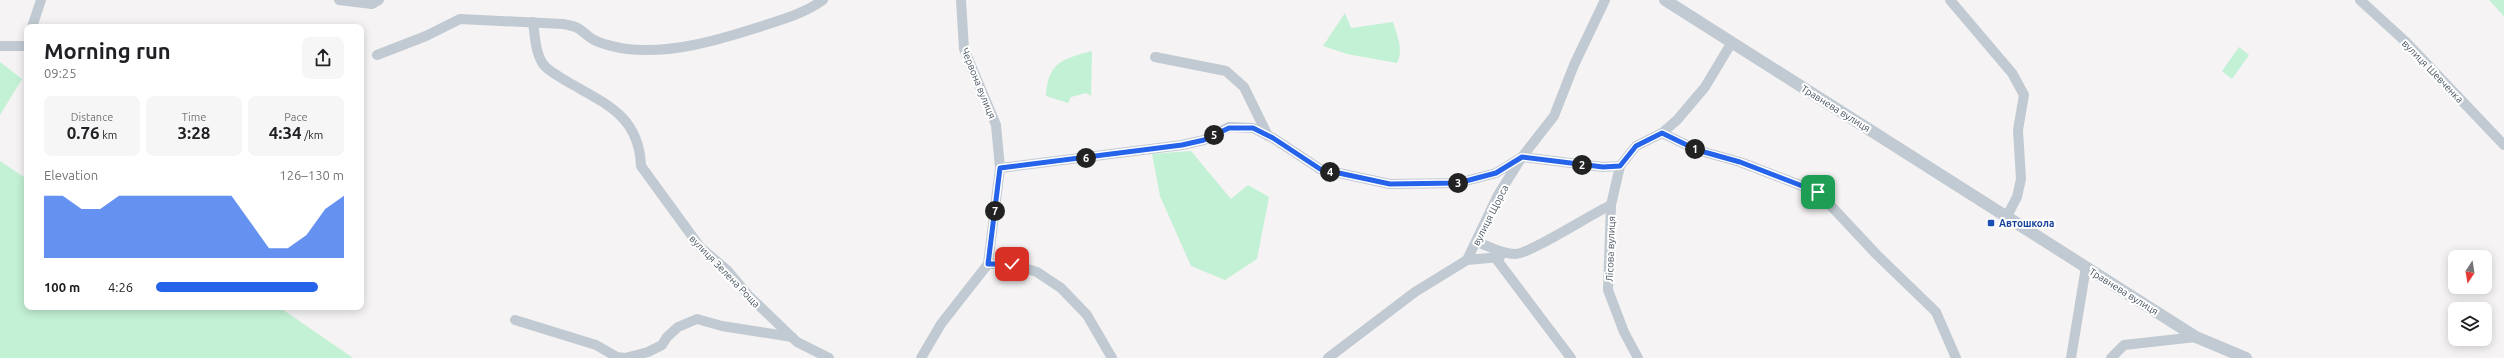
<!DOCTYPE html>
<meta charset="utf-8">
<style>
:root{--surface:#fff;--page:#f6f6f6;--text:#202124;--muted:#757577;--accent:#2563eb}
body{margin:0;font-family:Ubuntu,sans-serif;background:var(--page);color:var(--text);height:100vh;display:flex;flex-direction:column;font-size:15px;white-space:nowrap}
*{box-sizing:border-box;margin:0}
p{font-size:13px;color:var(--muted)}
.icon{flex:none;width:22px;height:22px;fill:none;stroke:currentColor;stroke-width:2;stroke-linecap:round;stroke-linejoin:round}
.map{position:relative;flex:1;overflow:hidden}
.side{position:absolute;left:24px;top:24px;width:340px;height:286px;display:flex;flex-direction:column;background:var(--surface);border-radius:8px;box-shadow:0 2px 10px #0003}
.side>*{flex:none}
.needle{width:26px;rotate:192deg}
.tools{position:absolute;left:2448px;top:250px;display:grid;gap:8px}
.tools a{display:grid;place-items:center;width:44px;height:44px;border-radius:8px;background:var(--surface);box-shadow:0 2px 10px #0003;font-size:20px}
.pin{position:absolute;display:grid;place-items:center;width:34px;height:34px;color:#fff;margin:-17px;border-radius:8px;box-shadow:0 2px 6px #0006}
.km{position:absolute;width:20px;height:20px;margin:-10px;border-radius:50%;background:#222;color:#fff;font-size:11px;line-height:20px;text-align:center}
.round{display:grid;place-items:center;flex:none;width:42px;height:42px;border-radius:8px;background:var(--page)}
.overview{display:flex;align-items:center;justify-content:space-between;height:68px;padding:0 20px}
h1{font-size:22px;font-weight:600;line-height:30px}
.figures{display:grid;grid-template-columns:repeat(3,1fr);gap:6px;height:68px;padding:4px 20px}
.figures div{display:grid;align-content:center;border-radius:8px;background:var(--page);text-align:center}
.figures b{font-size:17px;font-weight:600}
.figures small{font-size:11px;font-weight:400}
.figures p{font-size:11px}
.chart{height:112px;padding:8px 20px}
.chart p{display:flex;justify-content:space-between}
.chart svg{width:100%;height:72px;margin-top:4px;fill:var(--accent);opacity:.7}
ul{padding:0 20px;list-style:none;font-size:13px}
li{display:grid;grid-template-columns:64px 48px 1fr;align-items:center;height:30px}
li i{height:10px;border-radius:5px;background:var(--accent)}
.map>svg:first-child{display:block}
.green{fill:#c3f1d5}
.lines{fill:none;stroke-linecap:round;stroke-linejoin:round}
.minor{stroke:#c1cad2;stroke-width:10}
.tertiary{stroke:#c1cad2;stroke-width:12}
.route-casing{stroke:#fff;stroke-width:8}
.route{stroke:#2563eb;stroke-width:5}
.transit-dot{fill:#1a4fb4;stroke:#fff;stroke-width:1.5}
.labels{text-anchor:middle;stroke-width:4;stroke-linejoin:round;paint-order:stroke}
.street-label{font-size:10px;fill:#4a5661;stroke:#fff}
.transit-label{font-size:10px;font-weight:bold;fill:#164399;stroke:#fff;text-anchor:start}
</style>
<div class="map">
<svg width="2504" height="358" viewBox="0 0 2504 358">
<rect width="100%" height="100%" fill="#f5f3f3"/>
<g class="green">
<path d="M 2489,0 L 2504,0 L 2504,17 L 2502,14 Z"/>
<path d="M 1345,13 L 1351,28 L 1393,22 C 1397,35 1404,50 1397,63 L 1347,54 L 1323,46 Z"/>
<path d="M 2239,47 L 2249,55 L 2232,79 L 2222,71 Z"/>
<path d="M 1092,51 L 1091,96 L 1086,93 L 1071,97 L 1068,103 L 1046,96 C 1048,62 1062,59 1092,51 Z"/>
<path d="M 0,62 L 22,79 L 0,115 Z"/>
<path d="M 1191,151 L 1231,199 L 1248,185 L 1269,197 L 1257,259 L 1225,280 L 1191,266 L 1160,196 L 1152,154 Z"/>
<path d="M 0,161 L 27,179 L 27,307 L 279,307 L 353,358 L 0,358 Z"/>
</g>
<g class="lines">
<g class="minor">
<path d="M 339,0 L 372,4 L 379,0"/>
<path d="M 1950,0 L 2012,73 L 2024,95 L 2018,130 L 2021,179 L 2017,197 L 2007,216"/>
<path d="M 2360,0 L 2406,42 L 2504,145"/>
<path d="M 533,22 C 535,35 535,52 543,64 C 548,71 560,77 568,82 C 606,104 639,116 641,166 L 700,247 L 727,270 L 748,295 L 797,342 L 829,358"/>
<path d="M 32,27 L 41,0"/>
<path d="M 0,46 L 27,46"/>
<path d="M 377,55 L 426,36 L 460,19 L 563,24 C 585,28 579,31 594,40 C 602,44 618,48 627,49 C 671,54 715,41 756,28 C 780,20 802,15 823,0"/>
<path d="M 1155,57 L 1226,71 L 1244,87 L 1268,136"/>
<path d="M 1662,133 L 1697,150 L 1740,162 L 1818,192 L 1877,255 L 1936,312 L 1956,358"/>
<path d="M 1000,168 L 1182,145 L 1204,140 L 1229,127 L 1253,128 L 1273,138 L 1320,169 L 1390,184 L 1458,183 L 1496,173 L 1522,157 L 1603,167 L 1620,166 L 1636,146 L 1662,133 L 1677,120 L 1705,87 L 1732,42"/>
<path d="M 1611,205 L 1608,290 L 1624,332 L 1638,358"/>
<path d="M 1477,242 C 1489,246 1501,254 1515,254 C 1528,255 1593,213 1611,205 L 1620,166"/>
<path d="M 1494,256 L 1571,358"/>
<path d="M 1467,260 L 1500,257"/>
<path d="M 988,264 L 1012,264 L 1037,272 L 1061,288 L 1087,315 L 1112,358"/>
<path d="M 515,320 L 596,345 L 617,357 L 625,358 L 648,352 L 662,345 L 667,337 L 678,327 L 697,319 L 722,326 L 792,337"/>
<path d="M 921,358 L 941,324 L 988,264 L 1000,168 L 996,125 L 964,49 L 961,0"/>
<path d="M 1328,358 L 1415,292 L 1467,260 L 1498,195 L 1522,157 L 1554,116 L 1574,65 L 1605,0"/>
<path d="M 2071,358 L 2086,267"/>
<path d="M 2111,358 L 2124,345 L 2196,337"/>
</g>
<path class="tertiary" d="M 1665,0 L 2196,337 L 2246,358"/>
</g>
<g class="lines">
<defs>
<path id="route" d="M 1012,264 L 988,264 L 1000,168 L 1182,145 L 1204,140 L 1229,128 L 1253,128 L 1273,138 L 1320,169 L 1390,184 L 1458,183 L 1496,173 L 1522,157 L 1603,167 L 1620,166 L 1636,146 L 1662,133 L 1697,150 L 1740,162 L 1818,192"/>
</defs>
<use href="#route" class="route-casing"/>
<use href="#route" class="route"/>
</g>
<rect class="transit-dot" x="1987" y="219" width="8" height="8" rx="2"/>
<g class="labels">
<g class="street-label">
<text transform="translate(2433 71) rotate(46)" y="4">вулиця Шевченка</text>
<text transform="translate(979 83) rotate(68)" y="4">Червона вулиця</text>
<text transform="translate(1836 108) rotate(32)" y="4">Травнева вулиця</text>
<text transform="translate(1490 215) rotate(-63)" y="4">вулиця Щорса</text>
<text transform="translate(1610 249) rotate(-88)" y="4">Лісова вулиця</text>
<text transform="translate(725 271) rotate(46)" y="4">вулиця Зелена Роща</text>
<text transform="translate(2124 291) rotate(32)" y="4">Травнева вулиця</text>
</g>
<g class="transit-label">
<text x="1999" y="227">Автошкола</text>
</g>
</g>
</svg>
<div class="tools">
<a><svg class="needle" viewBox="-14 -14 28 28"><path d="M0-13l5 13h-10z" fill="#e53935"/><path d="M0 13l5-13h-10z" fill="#757577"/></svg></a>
<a><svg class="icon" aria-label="layers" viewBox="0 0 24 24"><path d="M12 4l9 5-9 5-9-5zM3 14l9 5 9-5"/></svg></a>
</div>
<div class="pin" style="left:1818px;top:192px;background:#1e9e55"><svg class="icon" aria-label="arrive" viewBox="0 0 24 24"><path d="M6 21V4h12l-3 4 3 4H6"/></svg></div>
<div class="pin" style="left:1012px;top:264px;background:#d93025"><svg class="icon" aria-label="check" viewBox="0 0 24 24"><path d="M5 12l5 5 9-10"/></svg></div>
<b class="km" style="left:1695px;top:149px">1</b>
<b class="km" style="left:1582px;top:165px">2</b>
<b class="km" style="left:1458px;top:183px">3</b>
<b class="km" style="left:1330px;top:172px">4</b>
<b class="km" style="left:1214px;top:135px">5</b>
<b class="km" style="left:1086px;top:158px">6</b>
<b class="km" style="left:995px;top:211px">7</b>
<section class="side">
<div class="overview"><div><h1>Morning run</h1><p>09:25</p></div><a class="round"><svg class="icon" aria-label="share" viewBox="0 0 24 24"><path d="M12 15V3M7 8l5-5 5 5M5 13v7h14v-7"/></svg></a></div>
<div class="figures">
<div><p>Distance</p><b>0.76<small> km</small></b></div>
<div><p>Time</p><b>3:28</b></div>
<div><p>Pace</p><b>4:34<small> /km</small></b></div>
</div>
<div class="chart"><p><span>Elevation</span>126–130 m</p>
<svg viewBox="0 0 160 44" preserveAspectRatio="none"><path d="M0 44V6L10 6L20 14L30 14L40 6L50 6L60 6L70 6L80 6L90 6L100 6L110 22L120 38L130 38L140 30L150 14L160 6V44z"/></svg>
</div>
<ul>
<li><b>100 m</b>4:26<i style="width:86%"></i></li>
</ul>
</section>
</div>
